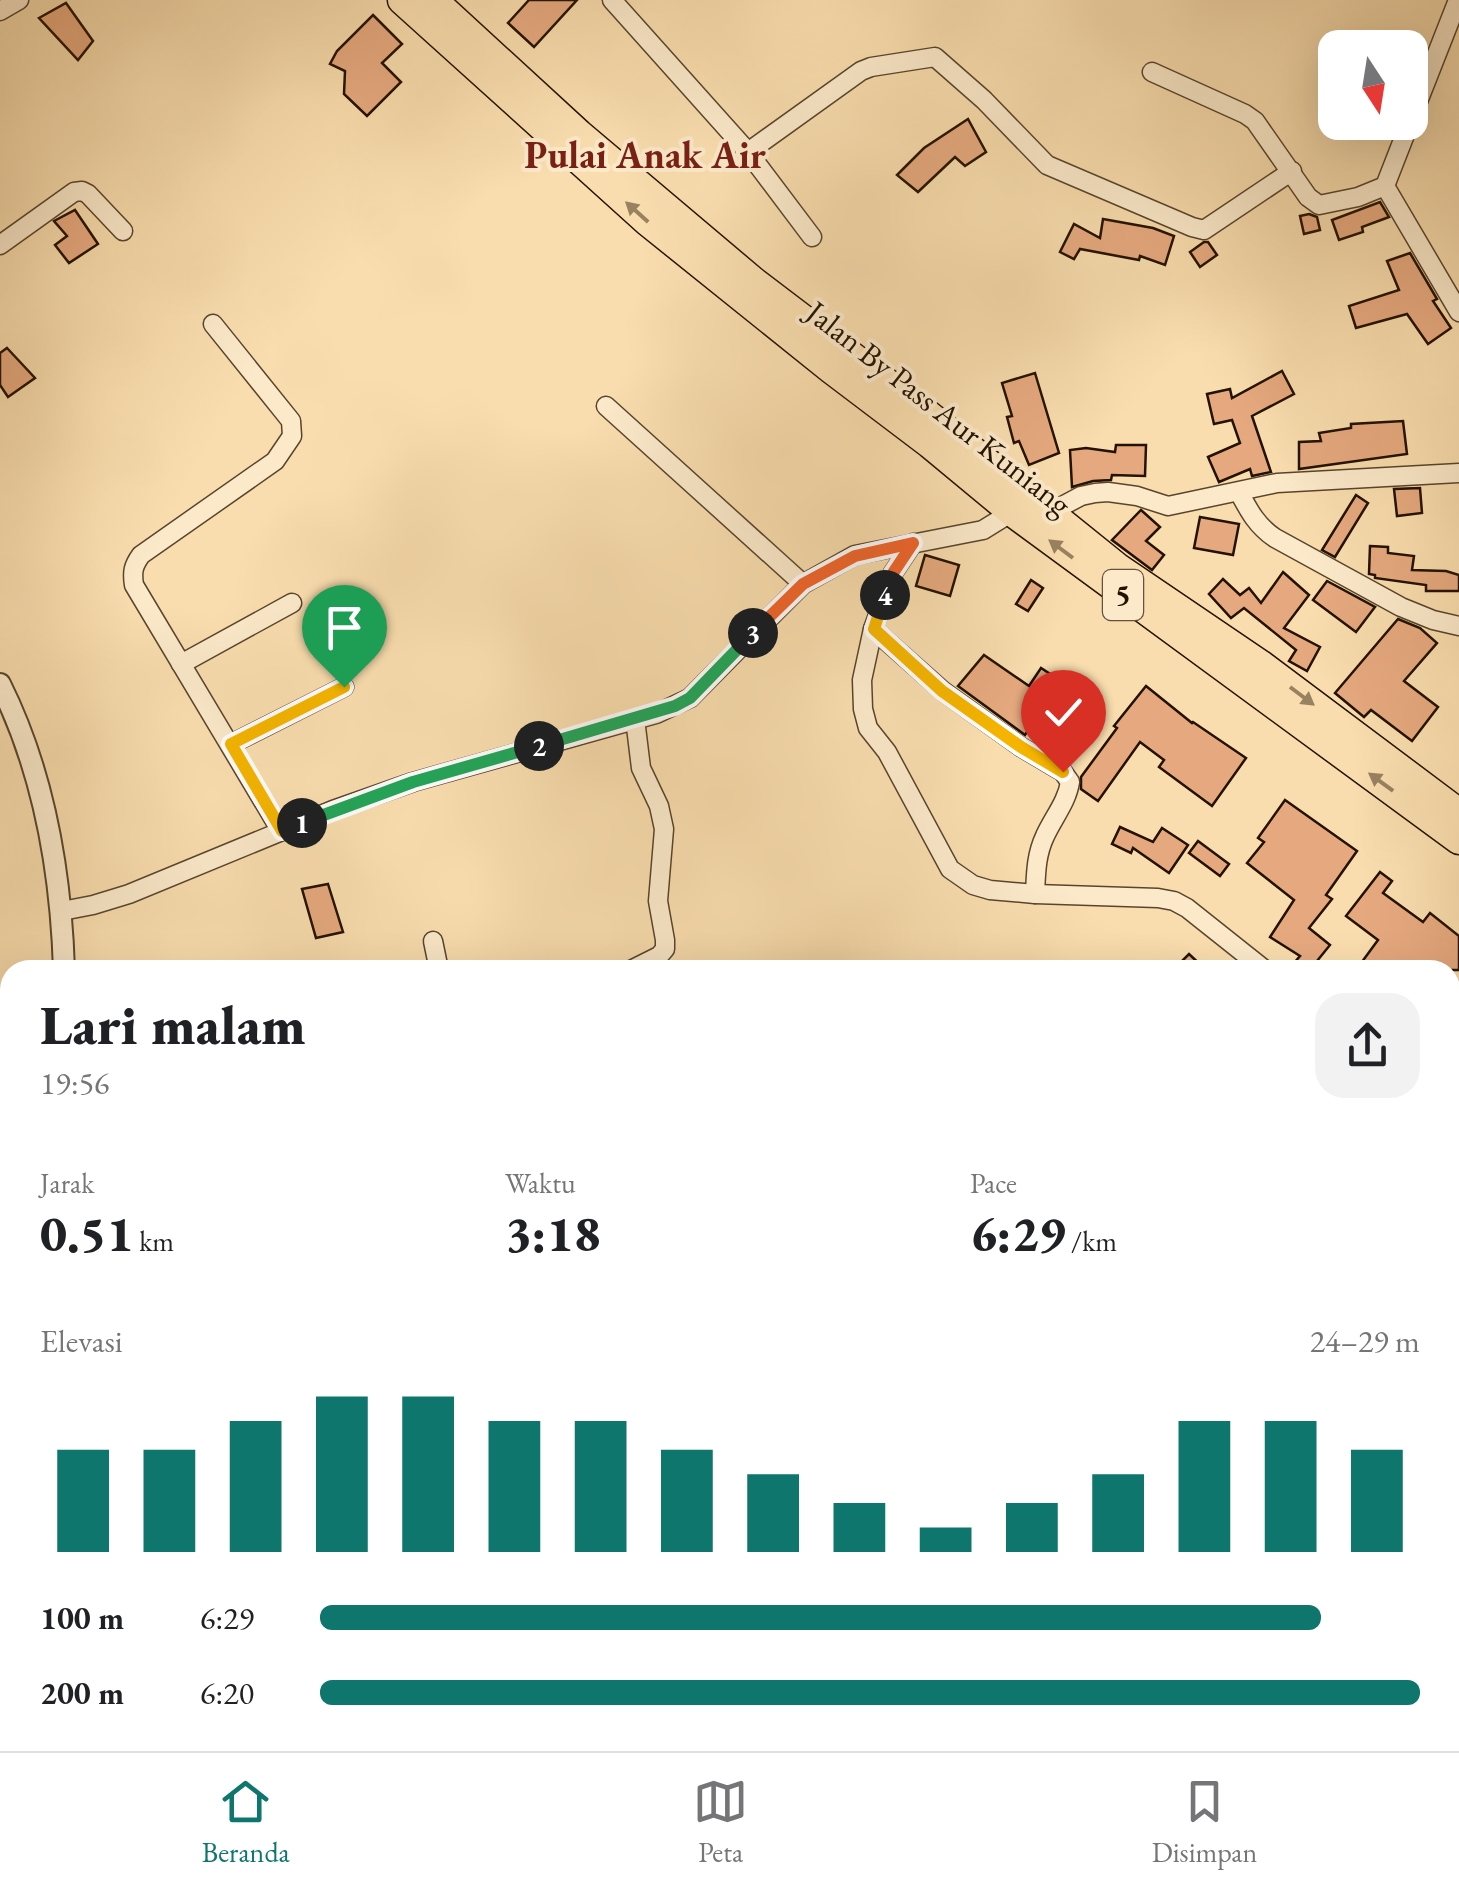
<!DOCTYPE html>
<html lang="id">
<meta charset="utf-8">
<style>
:root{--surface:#fff;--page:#f2f2f2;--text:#202124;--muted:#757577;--line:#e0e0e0;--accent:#0f766e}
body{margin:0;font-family:"EB Garamond",serif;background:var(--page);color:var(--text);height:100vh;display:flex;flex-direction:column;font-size:38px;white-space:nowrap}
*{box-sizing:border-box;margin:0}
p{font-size:32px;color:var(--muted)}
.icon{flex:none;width:55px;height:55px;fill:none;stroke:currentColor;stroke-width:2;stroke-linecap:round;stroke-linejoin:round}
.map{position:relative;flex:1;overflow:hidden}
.panel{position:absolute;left:0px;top:960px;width:1460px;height:792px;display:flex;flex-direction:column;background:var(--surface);border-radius:30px 30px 0 0;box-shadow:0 10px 40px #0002}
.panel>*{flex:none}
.needle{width:65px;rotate:168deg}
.buttons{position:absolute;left:1318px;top:30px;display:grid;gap:20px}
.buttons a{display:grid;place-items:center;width:110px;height:110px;border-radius:20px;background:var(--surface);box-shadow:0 10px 40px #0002;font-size:50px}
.pin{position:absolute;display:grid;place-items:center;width:85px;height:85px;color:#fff;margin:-102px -42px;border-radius:50% 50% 50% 0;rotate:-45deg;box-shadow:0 0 10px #0007}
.pin .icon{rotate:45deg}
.km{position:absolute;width:50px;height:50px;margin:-25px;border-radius:50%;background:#222;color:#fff;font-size:28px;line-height:50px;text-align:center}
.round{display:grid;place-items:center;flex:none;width:105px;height:105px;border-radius:30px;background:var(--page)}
.headline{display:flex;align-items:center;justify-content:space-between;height:170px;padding:0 40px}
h1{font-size:55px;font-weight:800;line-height:75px}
.figures{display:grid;grid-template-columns:repeat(3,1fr);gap:15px;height:170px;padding:10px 40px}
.figures div{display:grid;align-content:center}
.figures b{font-size:50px;font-weight:800}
.figures small{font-size:28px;font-weight:400}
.figures p{font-size:28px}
.chart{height:280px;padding:20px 40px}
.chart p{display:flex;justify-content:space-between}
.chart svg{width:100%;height:180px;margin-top:10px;stroke:var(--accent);stroke-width:6}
ul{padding:0 40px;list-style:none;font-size:32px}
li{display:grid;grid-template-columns:160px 120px 1fr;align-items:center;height:75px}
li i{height:25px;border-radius:12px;background:var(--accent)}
.tab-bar{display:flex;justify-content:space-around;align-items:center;height:140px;border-top:2px solid var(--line);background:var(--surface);font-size:28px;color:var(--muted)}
.tab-bar a{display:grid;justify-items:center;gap:5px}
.tab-bar .current{color:var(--accent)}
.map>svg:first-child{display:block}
.building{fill:#e6a97f;stroke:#231200;stroke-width:2.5}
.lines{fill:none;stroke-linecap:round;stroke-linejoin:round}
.service-casing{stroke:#58452c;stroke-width:12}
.minor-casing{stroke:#58452c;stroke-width:21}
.tertiary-casing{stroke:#58452c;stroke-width:24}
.trunk-casing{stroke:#231200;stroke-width:31}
.service{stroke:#fbe9ca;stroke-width:9}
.minor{stroke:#fbe9ca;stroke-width:18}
.tertiary{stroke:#fbe9ca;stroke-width:20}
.trunk{stroke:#f9ddae;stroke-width:28}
.oneway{fill:#998260}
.split-1-casing{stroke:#fff;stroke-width:20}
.split-2-casing{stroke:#fff;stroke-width:20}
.split-3-casing{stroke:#fff;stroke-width:20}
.split-4-casing{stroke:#fff;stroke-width:20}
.split-5-casing{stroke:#fff;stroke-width:20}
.split-1{stroke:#f5b400;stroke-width:12}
.split-2{stroke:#22a559;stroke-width:12}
.split-3{stroke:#22a559;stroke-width:12}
.split-4{stroke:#f0652b;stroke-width:12}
.split-5{stroke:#f5b400;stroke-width:12}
.labels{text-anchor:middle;stroke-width:8;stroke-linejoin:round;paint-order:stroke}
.shield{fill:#fbe9ca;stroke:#64523d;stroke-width:2.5}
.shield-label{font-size:30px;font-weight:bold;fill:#231200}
.street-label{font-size:32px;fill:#231200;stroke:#fbe9ca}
.quarter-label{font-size:38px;font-weight:bold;fill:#7a1f14;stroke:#fbe9ca}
</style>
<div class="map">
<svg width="1459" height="1751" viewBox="0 0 1459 1751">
<rect width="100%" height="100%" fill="#f9ddae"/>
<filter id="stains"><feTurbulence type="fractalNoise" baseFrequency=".002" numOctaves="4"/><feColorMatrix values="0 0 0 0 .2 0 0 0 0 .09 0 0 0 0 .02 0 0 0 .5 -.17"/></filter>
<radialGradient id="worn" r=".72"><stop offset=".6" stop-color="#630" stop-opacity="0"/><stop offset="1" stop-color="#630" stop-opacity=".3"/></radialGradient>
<g class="building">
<path d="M 529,0 L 577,0 L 534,47 L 508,23 Z"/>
<path d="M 66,3 L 93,41 L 78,60 L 39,18 Z"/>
<path d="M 373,15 L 402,44 L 382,63 L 401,82 L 367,116 L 344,94 L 345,71 L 330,64 L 337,51 Z"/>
<path d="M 968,119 L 986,152 L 965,166 L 955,157 L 918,192 L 897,175 L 924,148 Z"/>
<path d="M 1380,202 L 1389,217 L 1362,227 L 1363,232 L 1339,240 L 1332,220 Z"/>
<path d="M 75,210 L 98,244 L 69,263 L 55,245 L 67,236 L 54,221 Z"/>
<path d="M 1309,214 L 1317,217 L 1320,230 L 1304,234 L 1300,216 Z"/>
<path d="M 1103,219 L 1153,228 L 1174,236 L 1165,265 L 1140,256 L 1139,260 L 1080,249 L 1074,259 L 1060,252 L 1074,224 L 1100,238 Z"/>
<path d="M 1204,242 L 1208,242 L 1217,255 L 1200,267 L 1190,252 Z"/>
<path d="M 1410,253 L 1437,299 L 1433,301 L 1451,328 L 1428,344 L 1407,314 L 1356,328 L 1349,306 L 1399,290 L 1387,261 Z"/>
<path d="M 7,348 L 35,378 L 8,397 L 0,385 L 0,353 Z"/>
<path d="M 1282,371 L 1294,394 L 1252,416 L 1271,472 L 1252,476 L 1250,469 L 1219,482 L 1208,457 L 1240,443 L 1232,420 L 1214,424 L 1207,394 L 1230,389 L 1232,398 Z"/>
<path d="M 1035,373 L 1059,453 L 1029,465 L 1019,441 L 1014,443 L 1007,417 L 1012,416 L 1002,383 Z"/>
<path d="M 1403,421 L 1407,454 L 1299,469 L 1299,442 L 1321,441 L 1319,433 L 1351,428 L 1351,424 Z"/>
<path d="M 1116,445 L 1146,445 L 1145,476 L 1112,475 L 1111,480 L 1093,481 L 1072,487 L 1070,450 L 1086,448 L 1115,452 Z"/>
<path d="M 1420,488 L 1422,513 L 1397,516 L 1394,489 Z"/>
<path d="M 1356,495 L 1368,503 L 1335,557 L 1322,550 Z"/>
<path d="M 1141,510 L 1160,527 L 1146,541 L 1164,555 L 1152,570 L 1112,540 Z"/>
<path d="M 1200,517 L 1239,524 L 1233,555 L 1194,548 Z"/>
<path d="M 1370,546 L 1388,547 L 1388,553 L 1414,556 L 1412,570 L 1446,571 L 1459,575 L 1459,591 L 1426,591 L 1426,585 L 1375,578 L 1375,575 L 1369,574 Z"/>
<path d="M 925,555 L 959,565 L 950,596 L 916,586 Z"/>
<path d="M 1283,572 L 1309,595 L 1284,628 L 1320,647 L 1307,671 L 1289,661 L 1296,650 L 1244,608 L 1231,618 L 1209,594 L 1223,579 L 1240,595 L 1249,588 L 1261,603 Z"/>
<path d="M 1031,580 L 1043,588 L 1028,611 L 1016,604 Z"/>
<path d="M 1327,581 L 1375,607 L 1356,632 L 1313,600 Z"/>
<path d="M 1398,619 L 1420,628 L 1437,643 L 1404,681 L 1438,707 L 1412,741 L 1371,710 L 1364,717 L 1335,693 Z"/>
<path d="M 984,655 L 1029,686 L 1041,668 L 1061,681 L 1025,735 L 958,686 Z"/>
<path d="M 1146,686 L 1192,723 L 1193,722 L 1246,758 L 1212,806 L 1159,767 L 1164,760 L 1140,742 L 1098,801 L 1081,789 L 1081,777 L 1117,728 L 1114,726 Z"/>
<path d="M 1285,800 L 1357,851 L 1326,895 L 1332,899 L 1309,928 L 1330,945 L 1317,961 L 1328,970 L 1288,970 L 1300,956 L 1270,937 L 1294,900 L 1247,863 L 1264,842 L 1258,838 Z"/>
<path d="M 1120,827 L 1153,842 L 1162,828 L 1188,845 L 1169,873 L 1133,848 L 1131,853 L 1112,844 Z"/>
<path d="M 1198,841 L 1229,864 L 1220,876 L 1189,853 Z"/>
<path d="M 1380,872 L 1392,881 L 1383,893 L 1423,922 L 1430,913 L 1459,936 L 1459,970 L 1356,970 L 1378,940 L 1346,916 Z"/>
<path d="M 328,884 L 343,932 L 316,938 L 302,889 Z"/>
<path d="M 1189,954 L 1206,970 L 1173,970 Z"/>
</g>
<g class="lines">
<defs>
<g id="service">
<path d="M 0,1388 L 1,1294"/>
<path d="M 0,1424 L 10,1438"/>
<path d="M 0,1443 L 10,1443"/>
<path d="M 0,1588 L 10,1597"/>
<path d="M 948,1742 L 955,1751"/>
</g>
<g id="minor">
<path d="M 612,0 L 748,152 L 812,237"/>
<path d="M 0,11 L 19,0"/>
<path d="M 1152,72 L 1245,114 L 1255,121 L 1308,197 L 1319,205 L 1358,197 L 1385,186 L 1410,122"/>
<path d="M 1410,122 L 1458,0"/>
<path d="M 748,152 L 861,71 L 871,67 L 935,57 L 984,100 L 1047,165 L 1192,227 L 1204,230 L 1292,171"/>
<path d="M 1385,186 L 1459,312"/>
<path d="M 0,245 L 74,192 L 82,191 L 88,194 L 123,231"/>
<path d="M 213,324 L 291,421 L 292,436 L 275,461 L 141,555 C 133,566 132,572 134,585 L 281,831"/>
<path d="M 606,406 L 803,584"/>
<path d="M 1239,492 C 1249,511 1257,526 1275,538 L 1401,607 L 1433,620 L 1459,626"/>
<path d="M 1051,512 L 1081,496 L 1095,493 L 1108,492 L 1137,496 L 1168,506 L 1277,483 L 1459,473"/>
<path d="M 913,543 L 893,573 L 873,629 L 862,680 L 863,709 L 868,728 L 887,752 L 950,869 L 973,885 L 990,890 L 1035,894 L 1158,898 L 1174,901 L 1187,908 L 1265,970"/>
<path d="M 873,629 L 943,691 L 1021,747 L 1063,772 L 1070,782 C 1067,802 1053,818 1045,836 C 1036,855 1036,873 1035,894"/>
<path d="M 181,664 L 292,603"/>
<path d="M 231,744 L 344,687"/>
<path d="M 62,911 L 93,905 L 129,894 L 333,810 L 413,782 L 656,714 L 690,698 L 803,584 L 855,555 L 983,530 L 1012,512"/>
<path d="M 433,941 L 439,970"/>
<path d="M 631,970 L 659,956 L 665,949 L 665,940 L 658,901 L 664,829 L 659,806 L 641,768 L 635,719"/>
<path d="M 1450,1125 L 1459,1137"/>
<path d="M 1288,1751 L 1295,1742"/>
</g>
<g id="tertiary">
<path d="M 0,684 C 44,772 61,873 64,970"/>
<path d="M 124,1751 L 125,1742"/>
</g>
<g id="trunk">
<path d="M 402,0 L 648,222 L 831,369 L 930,444 L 1012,512 L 1459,840"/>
<path d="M 433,0 L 579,134 L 753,281 L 916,405 L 1117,567 L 1260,664 L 1459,813"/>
<path d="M 1450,1559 L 1459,1555"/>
<path d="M 1060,1751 L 1078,1742"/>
</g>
</defs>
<use href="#service" class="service-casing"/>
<use href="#minor" class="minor-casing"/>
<use href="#tertiary" class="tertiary-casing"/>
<use href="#trunk" class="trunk-casing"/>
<use href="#service" class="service"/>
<use href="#minor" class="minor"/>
<use href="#tertiary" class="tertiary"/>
<use href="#trunk" class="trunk"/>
</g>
<defs><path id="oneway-solid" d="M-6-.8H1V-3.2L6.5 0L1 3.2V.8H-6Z" transform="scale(2.5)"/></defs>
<g class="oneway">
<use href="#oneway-solid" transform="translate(637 212) rotate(-138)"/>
<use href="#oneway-solid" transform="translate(1061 549) rotate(-143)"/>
<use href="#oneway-solid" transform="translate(1302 696) rotate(37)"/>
<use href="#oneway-solid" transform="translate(1381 782) rotate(-144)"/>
</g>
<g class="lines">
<defs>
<path id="split-1" d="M 302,823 L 282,831 L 231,744 L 344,687"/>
<path id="split-2" d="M 302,823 L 413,782 L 539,746"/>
<path id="split-3" d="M 539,746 L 675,706 L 690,698 L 753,633"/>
<path id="split-4" d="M 753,633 L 803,584 L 855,556 L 913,543 L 893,573 L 885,595"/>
<path id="split-5" d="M 885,595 L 874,629 L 942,691 L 1021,747 L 1063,772"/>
</defs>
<use href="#split-1" class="split-1-casing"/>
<use href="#split-2" class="split-2-casing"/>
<use href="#split-3" class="split-3-casing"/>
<use href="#split-4" class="split-4-casing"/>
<use href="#split-5" class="split-5-casing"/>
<use href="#split-1" class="split-1"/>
<use href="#split-2" class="split-2"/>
<use href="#split-3" class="split-3"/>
<use href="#split-4" class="split-4"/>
<use href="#split-5" class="split-5"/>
</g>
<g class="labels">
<rect class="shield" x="1103" y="570" width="40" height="50" rx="8"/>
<g class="shield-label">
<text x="1123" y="605">5</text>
</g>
<g class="street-label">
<text transform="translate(939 408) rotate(38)" y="11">Jalan By Pass Aur Kuniang</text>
</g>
<g class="quarter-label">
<text x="645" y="168">Pulai Anak Air</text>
</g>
</g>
<rect width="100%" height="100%" filter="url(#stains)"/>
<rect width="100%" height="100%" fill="url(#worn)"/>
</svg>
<div class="buttons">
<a><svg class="needle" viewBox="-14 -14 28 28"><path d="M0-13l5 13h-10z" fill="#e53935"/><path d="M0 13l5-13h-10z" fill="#757577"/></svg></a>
</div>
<div class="pin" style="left:344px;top:687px;background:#1e9e55"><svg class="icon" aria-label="arrive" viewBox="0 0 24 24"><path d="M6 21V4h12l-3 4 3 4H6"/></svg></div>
<div class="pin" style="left:1063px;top:772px;background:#d93025"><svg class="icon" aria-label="check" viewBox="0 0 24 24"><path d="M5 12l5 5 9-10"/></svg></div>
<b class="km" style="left:302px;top:823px">1</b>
<b class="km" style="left:539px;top:746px">2</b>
<b class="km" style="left:753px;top:633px">3</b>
<b class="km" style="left:885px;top:595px">4</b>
<section class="panel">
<div class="headline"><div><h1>Lari malam</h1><p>19:56</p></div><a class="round"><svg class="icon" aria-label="share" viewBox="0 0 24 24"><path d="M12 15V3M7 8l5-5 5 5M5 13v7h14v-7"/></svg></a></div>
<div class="figures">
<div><p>Jarak</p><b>0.51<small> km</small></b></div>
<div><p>Waktu</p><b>3:18</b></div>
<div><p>Pace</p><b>6:29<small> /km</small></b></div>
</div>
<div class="chart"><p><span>Elevasi</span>24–29 m</p>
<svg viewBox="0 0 160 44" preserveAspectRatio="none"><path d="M5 44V19M15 44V19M25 44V12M35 44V6M45 44V6M55 44V12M65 44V12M75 44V19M85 44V25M95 44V32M105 44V38M115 44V32M125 44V25M135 44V12M145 44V12M155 44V19"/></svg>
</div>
<ul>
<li><b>100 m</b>6:29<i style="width:91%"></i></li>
<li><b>200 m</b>6:20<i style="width:100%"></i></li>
</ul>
</section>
</div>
<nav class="tab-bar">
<a class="current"><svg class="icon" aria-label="home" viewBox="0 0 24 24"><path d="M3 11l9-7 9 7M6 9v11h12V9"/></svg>Beranda</a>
<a><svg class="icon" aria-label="map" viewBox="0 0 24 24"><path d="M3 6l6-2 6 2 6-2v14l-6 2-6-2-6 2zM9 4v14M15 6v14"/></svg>Peta</a>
<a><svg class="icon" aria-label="saved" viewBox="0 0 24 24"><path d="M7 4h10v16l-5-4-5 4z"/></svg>Disimpan</a>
</nav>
